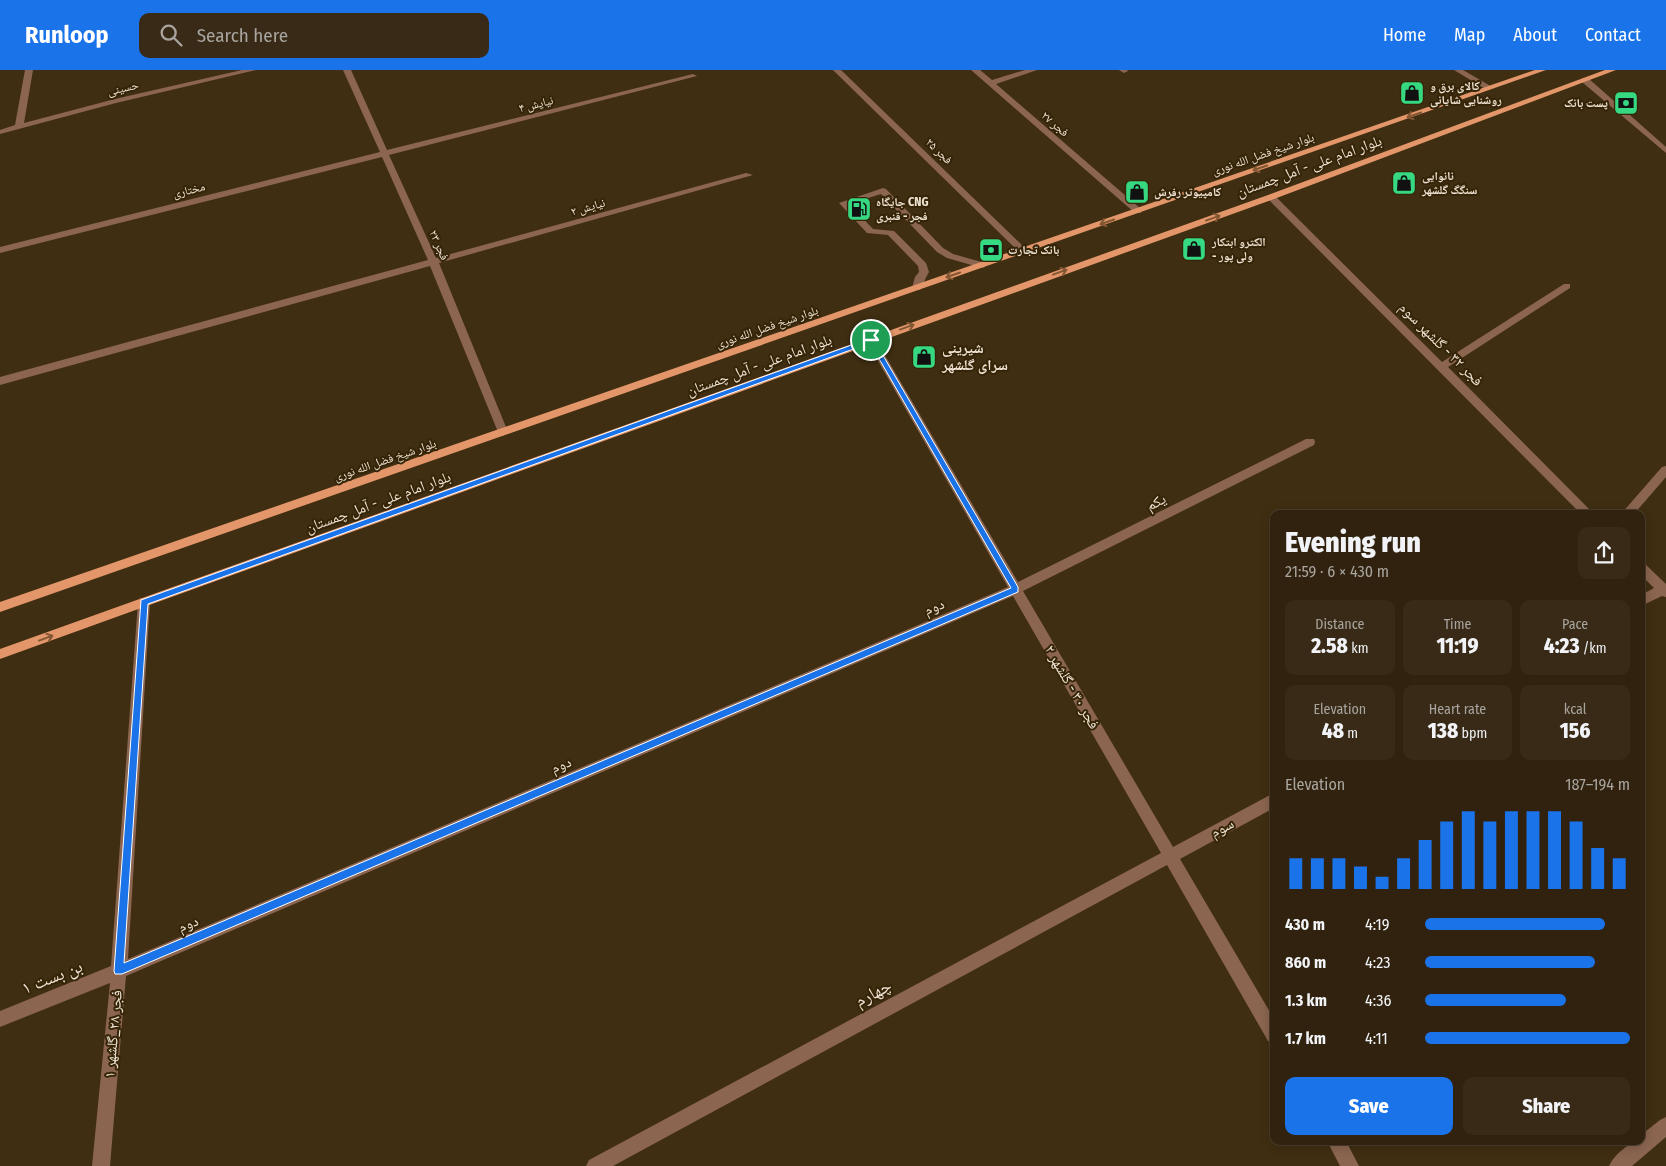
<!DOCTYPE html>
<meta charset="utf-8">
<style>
:root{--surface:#30220e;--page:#382a17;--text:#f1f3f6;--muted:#a8a49e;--line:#4b3f2e;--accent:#1a73e8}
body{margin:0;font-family:"Fira Sans Condensed","Noto Naskh Arabic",sans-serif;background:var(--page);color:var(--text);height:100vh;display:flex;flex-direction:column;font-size:19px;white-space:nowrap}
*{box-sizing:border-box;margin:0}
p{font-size:16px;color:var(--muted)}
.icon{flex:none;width:28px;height:28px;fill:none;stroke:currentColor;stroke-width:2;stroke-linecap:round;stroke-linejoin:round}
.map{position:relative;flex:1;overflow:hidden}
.panel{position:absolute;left:1270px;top:440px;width:375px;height:635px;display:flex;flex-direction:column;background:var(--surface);border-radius:10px;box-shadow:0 2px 12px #0003,0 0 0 1px var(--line)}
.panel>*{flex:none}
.pin{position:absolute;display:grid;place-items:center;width:42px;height:42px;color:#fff;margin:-21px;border:2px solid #fff;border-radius:50%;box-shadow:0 1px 5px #0007}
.round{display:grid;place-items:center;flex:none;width:52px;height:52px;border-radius:10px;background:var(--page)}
.summary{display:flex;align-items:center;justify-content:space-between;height:85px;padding:0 15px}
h1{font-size:28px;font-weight:800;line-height:38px}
.stats{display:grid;grid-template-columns:repeat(3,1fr);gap:8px;height:85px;padding:5px 15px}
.stats div{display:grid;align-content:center;border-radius:10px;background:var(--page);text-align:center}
.stats b{font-size:21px;font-weight:800}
.stats small{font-size:14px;font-weight:400}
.stats p{font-size:14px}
.chart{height:140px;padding:10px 15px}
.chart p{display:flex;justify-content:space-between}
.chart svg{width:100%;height:90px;margin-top:5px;stroke:var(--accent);stroke-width:6}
.cta{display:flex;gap:10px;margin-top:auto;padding:10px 15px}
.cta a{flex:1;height:58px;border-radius:10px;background:var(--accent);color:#fff;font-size:20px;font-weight:800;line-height:58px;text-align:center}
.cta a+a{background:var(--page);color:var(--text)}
ul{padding:0 15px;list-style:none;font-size:16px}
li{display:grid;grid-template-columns:80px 60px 1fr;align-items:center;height:38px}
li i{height:12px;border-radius:6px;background:var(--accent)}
header{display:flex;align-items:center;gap:30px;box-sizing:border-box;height:70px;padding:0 25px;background:var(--accent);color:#fff}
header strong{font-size:24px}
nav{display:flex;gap:28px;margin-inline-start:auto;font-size:18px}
.search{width:350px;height:45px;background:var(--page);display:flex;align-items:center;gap:12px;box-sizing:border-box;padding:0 18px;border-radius:10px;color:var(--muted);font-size:19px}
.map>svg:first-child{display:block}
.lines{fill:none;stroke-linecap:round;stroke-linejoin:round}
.service{fill:#8b6550;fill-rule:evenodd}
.minor{fill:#8b6550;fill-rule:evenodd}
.primary{fill:#e39669;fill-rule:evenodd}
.oneway{stroke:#835733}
.route{fill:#1a73e8;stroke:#fff;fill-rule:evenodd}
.labels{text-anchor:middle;stroke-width:4;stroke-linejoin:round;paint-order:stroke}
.far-poi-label{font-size:12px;font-weight:bold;fill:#eee3d2;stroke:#352407;text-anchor:start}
.far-street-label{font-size:12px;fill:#eee3d2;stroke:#352407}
.street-label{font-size:15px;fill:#eee3d2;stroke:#352407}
.poi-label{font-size:15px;font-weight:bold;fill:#eee3d2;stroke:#352407;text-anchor:start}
.near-street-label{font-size:18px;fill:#eee3d2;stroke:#352407}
</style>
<header>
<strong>Runloop</strong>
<div class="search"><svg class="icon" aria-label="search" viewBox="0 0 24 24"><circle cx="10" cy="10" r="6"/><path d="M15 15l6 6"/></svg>Search here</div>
<nav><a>Home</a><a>Map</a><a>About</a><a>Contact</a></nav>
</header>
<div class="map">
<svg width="1666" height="1096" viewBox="0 0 1666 1096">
<rect width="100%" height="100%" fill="#402e12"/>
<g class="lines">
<path class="service" d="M 883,118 L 886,119 L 943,178 L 953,184 L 985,193 L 985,197 L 982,198 L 947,188 L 937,182 L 881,124 L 849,134 L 873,159 L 894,161 L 926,193 L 929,202 C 925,208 924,214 920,220 L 914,220 L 912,218 L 915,207 L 919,202 L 918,196 L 888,165 L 867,163 L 839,133 Z"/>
<g class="minor">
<path d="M 25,0 L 33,0 L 24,53 L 115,29 L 242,0 L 256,0 L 116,33 L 0,64 L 0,60 L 15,55 Z"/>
<path d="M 343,0 L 351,0 L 387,80 L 693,4 L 697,6 L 389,85 L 436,188 L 746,103 L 753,105 L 439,193 L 508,362 L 503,366 L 498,362 L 430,196 L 0,315 L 0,307 L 428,190 L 382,87 L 0,183 L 0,177 L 380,82 Z"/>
<path d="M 833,0 L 841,0 L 1026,179 L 1026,183 L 1020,183 Z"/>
<path d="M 971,0 L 980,0 L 992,10 L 1025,0 L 1037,0 L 996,14 L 1141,139 L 1141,143 L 1135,143 Z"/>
<path d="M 1119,0 L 1127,0 L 1128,1 L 1124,3 Z"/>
<path d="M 1454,0 L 1463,0 L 1494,18 L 1487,20 Z"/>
<path d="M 1582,8 L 1588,8 L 1666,77 L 1666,83 L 1582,12 Z"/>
<path d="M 1271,124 L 1274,125 L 1442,292 L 1564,214 L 1570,214 L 1570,218 L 1448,297 L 1594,444 L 1581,444 L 1268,129 L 1267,127 Z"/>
<path d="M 871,267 L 876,270 L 1018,512 L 1306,369 L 1314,369 L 1315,372 L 1314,375 L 1023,521 L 1173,777 L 1274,723 L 1274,738 L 1180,789 L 1274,949 L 1274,973 L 1268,971 L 1167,795 L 613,1096 L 586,1096 L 589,1090 L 1161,783 L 1013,526 L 126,906 L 110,1096 L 92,1096 L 110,913 L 0,957 L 0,941 L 111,896 L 138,532 L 140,528 L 148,528 L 150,532 L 128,889 L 1008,517 L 866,270 Z"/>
<path d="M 1666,396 L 1666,407 L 1634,444 L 1621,444 L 1662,397 Z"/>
<path d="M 1641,492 L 1645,494 L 1666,514 L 1666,527 L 1662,526 L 1641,536 L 1641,525 L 1654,518 L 1641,505 Z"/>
<path d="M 1666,1047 L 1666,1067 L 1632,1096 L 1609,1096 C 1614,1085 1630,1071 1641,1071 L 1641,1065 L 1660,1050 Z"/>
<path d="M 1327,1071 L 1346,1071 L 1359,1096 L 1340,1096 Z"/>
</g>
<g class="primary">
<path d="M 1535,0 L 1546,0 L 0,542 L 0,532 Z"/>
<path d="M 1605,0 L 1616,0 L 1274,129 L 0,589 L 0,579 L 1268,125 Z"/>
</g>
</g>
<defs><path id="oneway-shaft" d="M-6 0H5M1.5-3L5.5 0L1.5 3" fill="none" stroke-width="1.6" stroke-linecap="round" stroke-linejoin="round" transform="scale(1.25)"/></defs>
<g class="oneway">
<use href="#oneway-shaft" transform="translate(1414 45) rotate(161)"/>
<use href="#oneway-shaft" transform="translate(1260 98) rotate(161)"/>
<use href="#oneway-shaft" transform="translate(1213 148) rotate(-20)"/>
<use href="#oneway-shaft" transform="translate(1107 152) rotate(161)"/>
<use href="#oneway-shaft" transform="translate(1060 202) rotate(-20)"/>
<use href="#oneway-shaft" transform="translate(953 205) rotate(161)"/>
<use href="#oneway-shaft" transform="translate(907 257) rotate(-20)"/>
<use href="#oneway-shaft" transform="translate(46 568) rotate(-20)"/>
</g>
<path class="route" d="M 871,268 L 874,270 L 1018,517 L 1018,522 L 122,904 L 115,904 L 114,901 L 141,530 ZM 870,273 L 1011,518 L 124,893 L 148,534 Z"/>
<defs>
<symbol id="shop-square" viewBox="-11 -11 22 22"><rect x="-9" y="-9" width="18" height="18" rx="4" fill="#36d881" stroke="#352407"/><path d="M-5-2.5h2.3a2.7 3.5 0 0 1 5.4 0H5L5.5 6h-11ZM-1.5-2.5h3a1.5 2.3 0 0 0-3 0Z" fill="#111"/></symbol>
<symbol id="bank-square" viewBox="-11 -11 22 22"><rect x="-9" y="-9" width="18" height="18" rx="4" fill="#36d881" stroke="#352407"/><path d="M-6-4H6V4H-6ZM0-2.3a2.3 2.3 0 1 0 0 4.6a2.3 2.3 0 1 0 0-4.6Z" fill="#111"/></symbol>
<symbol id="fuel-square" viewBox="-11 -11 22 22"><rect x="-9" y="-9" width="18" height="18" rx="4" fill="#36d881" stroke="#352407"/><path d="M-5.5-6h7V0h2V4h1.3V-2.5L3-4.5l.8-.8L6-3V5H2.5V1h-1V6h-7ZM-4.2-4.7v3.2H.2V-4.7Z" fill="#111"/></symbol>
</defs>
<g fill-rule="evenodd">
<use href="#shop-square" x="1398" y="9" width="28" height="28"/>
<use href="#bank-square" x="1612" y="19" width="28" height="28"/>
<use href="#shop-square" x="1390" y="99" width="28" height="28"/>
<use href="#shop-square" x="1123" y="108" width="28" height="28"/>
<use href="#fuel-square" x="845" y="125" width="28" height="28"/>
<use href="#shop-square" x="1180" y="165" width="28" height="28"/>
<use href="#bank-square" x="977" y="166" width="28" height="28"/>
<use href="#shop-square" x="910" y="273" width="28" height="28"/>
</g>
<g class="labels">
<g class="far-poi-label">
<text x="1430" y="20">کالای برق و<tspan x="1430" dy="14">روشنایی شایانی</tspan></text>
<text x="1608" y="37" text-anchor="end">پست بانک</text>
<text x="1422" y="110">نانوایی<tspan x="1422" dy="14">سنگگ گلشهر</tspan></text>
<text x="1154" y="126">کامپیوتر رفرش</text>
<text x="876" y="136">جایگاه CNG<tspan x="876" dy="14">فجر - قنبری</tspan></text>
<text x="1212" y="176">الکترو ابتکار<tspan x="1212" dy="14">- ولی پور</tspan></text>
<text x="1008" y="184">بانک تجارت</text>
</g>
<g class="far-street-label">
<text transform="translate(123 18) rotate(-13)" y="4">حسینی</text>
<text transform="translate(536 34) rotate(-14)" y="4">نیایش ۴</text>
<text transform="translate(1055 54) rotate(41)" y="4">فجر ۲۷</text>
<text transform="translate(939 81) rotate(44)" y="4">فجر ۲۵</text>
<text transform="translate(1263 84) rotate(-19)" y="4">بلوار شیخ فضل الله نوری</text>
<text transform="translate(189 120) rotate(-14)" y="4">مختاری</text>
<text transform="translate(588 137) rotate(-16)" y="4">نیایش ۲</text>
<text transform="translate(439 175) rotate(66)" y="4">فجر ۲۳</text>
<text transform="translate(767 257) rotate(-19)" y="4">بلوار شیخ فضل الله نوری</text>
<text transform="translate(385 390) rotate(-19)" y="4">بلوار شیخ فضل الله نوری</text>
</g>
<g class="street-label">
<text transform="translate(1309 96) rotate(-20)" y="5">بلوار امام علی - آمل چمستان</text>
<text transform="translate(1441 274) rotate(45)" y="5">فجر ۳۲ - گلشهر سوم</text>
<text transform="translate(759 295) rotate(-20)" y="5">بلوار امام علی - آمل چمستان</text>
<text transform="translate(378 432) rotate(-20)" y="5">بلوار امام علی - آمل چمستان</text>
<text transform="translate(1156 432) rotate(-27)" y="5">یکم</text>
<text transform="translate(934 537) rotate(-23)" y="5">دوم</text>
<text transform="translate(1072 617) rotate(60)" y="5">فجر ۳۰ - گلشهر ۲</text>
<text transform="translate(561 695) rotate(-23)" y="5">دوم</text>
<text transform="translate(1222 758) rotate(-28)" y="5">سوم</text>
<text transform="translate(188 854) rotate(-23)" y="5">دوم</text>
<text transform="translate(113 964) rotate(-85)" y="5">فجر ۲۸_گلشهر ۱</text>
</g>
<g class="poi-label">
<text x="942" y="283">شیرینی<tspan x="942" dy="17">سرای گلشهر</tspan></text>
</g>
<g class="near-street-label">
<text transform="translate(52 907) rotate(-22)" y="6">بن بست ۱</text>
<text transform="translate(873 923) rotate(-28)" y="6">چهارم</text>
</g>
</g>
</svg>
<div class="pin" style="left:871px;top:270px;background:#1e9e55"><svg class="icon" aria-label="arrive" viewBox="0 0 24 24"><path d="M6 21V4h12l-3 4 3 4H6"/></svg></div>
<section class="panel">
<div class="summary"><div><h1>Evening run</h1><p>21:59 · 6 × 430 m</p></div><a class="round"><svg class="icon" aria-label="share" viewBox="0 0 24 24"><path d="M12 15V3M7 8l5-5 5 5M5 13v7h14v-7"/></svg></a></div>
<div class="stats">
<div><p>Distance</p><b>2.58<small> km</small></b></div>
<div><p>Time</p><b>11:19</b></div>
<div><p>Pace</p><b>4:23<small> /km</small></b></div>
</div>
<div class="stats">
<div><p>Elevation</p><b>48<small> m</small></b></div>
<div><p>Heart rate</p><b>138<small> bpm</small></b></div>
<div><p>kcal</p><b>156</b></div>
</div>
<div class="chart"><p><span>Elevation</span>187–194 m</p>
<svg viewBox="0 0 160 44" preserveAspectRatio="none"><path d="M5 44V29M15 44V29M25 44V29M35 44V33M45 44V38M55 44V29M65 44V20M75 44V11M85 44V6M95 44V11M105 44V6M115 44V6M125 44V6M135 44V11M145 44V24M155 44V29"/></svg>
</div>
<ul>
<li><b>430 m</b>4:19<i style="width:88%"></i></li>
<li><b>860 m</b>4:23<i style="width:83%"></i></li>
<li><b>1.3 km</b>4:36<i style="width:69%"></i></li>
<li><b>1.7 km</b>4:11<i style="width:100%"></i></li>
</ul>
<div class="cta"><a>Save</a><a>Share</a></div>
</section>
</div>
